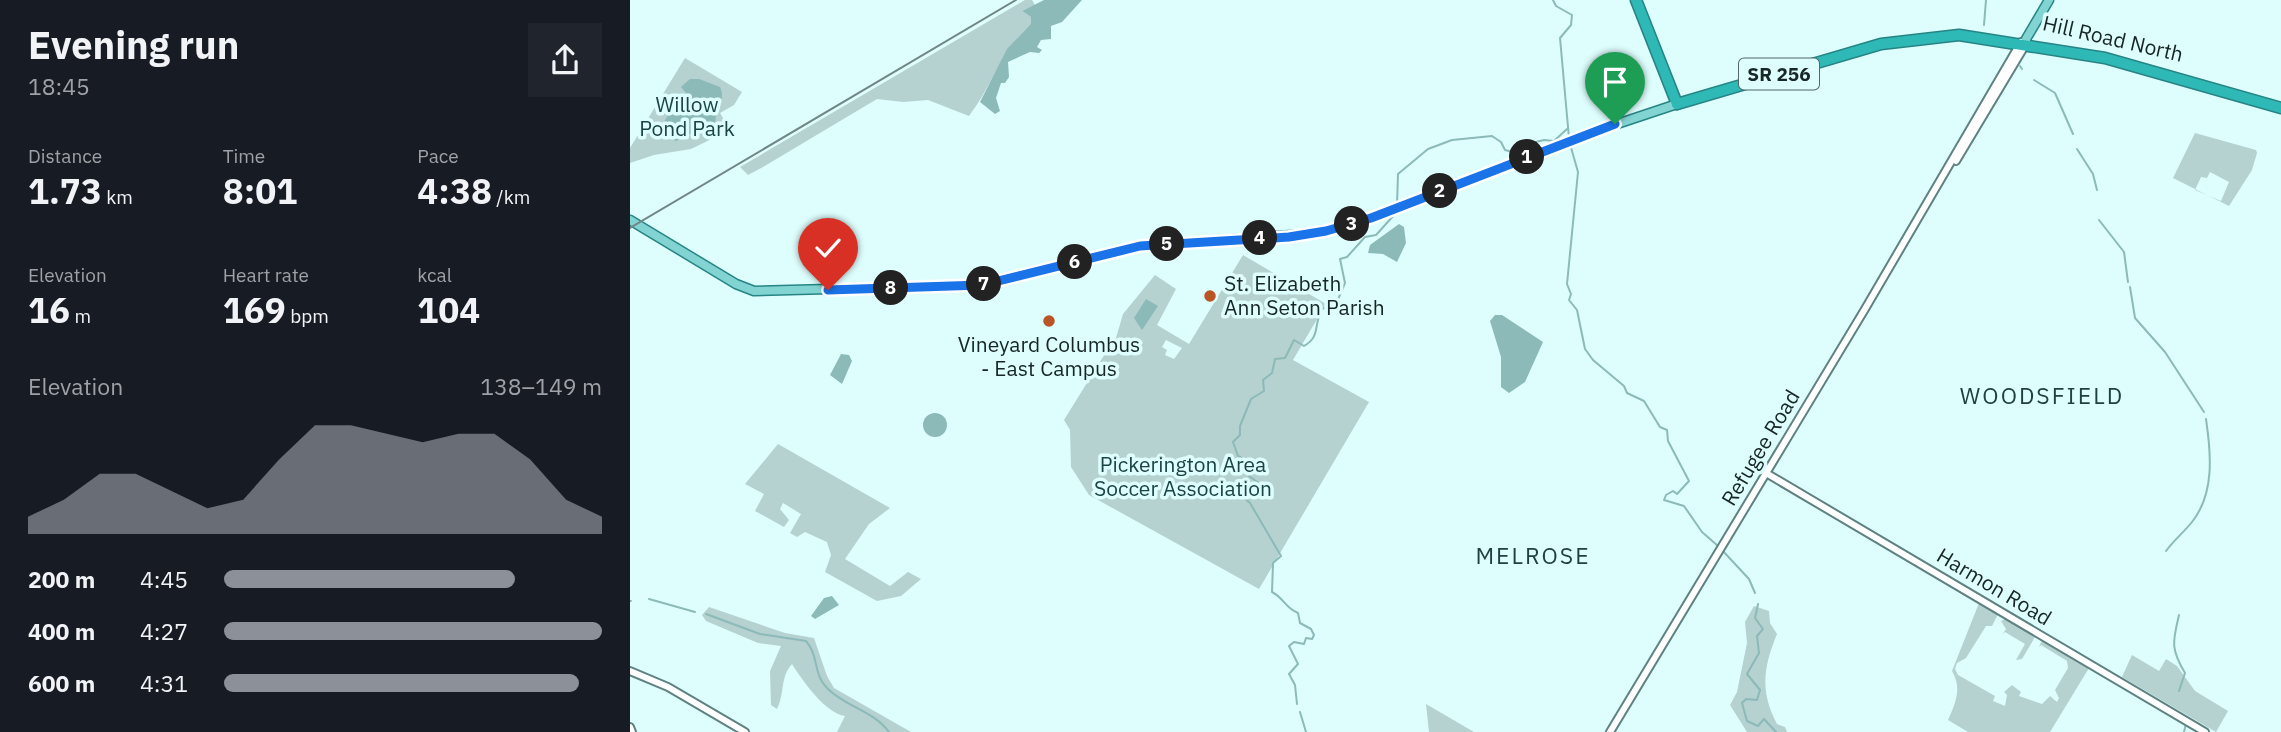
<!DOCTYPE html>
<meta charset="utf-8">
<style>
:root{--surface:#171b24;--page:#20242c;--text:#f1f3f6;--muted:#9ea1a6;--accent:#8c9099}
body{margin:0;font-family:"IBM Plex Sans",sans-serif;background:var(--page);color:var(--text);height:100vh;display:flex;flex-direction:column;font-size:26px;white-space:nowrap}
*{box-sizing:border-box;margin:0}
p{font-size:23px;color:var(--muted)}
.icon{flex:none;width:38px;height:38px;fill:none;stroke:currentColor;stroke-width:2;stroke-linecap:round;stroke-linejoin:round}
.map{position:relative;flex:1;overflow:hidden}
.side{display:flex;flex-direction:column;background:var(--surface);width:630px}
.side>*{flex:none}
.pin{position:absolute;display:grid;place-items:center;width:60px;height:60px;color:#fff;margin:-72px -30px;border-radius:50% 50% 50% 0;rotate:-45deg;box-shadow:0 0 7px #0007}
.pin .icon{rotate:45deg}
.km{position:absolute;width:35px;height:35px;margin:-18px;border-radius:50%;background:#222;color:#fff;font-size:19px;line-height:35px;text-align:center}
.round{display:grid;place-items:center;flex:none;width:74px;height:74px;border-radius:0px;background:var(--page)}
.headline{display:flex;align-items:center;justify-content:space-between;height:119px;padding:0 28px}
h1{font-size:38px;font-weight:700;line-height:52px}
.stats{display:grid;grid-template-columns:repeat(3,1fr);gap:10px;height:119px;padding:7px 28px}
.stats div{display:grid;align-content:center}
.stats b{font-size:35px;font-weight:700}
.stats small{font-size:19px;font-weight:400}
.stats p{font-size:19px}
.chart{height:196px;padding:14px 28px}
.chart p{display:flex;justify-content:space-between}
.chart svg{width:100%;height:126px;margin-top:7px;fill:var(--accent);opacity:.7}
ul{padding:0 28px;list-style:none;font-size:23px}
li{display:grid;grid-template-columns:112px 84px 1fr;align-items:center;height:52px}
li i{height:18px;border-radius:9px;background:var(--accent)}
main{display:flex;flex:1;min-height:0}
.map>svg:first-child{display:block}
.green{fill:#b5d1d0;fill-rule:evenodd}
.water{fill:#8bbab8}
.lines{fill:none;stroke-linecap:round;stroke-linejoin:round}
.stream{stroke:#8bbab8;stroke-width:2}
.secondary-casing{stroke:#5d8281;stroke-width:10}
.primary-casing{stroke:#268584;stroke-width:11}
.highway-casing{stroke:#268584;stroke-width:13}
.secondary{stroke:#fff;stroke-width:6}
.primary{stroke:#82d4d3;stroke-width:8}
.highway{stroke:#2eb8b6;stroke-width:10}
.rail{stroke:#718787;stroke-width:2}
.route-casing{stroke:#fff;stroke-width:14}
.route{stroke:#1a73e8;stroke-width:9}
.poi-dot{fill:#b95424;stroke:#defefd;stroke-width:2.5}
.labels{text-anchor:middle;stroke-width:7;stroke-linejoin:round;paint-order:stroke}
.shield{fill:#defefd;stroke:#536766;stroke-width:2}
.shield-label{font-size:19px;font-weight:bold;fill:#172626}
.street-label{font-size:21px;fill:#172626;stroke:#defefd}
.park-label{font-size:21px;fill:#1a4544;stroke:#defefd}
.poi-label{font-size:21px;fill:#172626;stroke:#defefd;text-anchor:start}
.neighbourhood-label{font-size:23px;letter-spacing:2px;fill:#1d4241;stroke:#defefd}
</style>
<main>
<section class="side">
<div class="headline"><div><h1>Evening run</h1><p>18:45</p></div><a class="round"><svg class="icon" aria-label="share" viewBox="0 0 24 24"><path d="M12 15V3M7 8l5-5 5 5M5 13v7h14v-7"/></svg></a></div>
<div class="stats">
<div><p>Distance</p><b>1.73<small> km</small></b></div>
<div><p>Time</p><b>8:01</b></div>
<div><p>Pace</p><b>4:38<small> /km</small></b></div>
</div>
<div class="stats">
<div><p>Elevation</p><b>16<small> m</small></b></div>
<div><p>Heart rate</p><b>169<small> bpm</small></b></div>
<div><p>kcal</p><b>104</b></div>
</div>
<div class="chart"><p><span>Elevation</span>138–149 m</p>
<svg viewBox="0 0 160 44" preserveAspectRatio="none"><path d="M0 44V38L10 32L20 23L30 23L40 29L50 35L60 32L70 18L80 6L90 6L100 9L110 12L120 9L130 9L140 18L150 32L160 38V44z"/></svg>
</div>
<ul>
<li><b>200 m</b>4:45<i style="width:77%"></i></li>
<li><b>400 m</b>4:27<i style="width:100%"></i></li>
<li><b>600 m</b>4:31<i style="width:94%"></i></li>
</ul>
</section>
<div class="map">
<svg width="1651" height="732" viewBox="0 0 1651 732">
<rect width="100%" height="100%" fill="#defefd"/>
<g class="green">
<path d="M 395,0 L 402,0 L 405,5 L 392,11 L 401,17 L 402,24 C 369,54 363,84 339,116 L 298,100 L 273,102 L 247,99 L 133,167 L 118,175 L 110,167 Z"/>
<path d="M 55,58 L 112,92 L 104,105 L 90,113 L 100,130 L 61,149 L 24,155 L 0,163 L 0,148 Z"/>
<path d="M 1565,133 L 1626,150 L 1627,153 L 1622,170 L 1599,206 L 1543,178 ZM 1580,172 L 1599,182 L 1591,201 L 1565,190 L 1571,177 L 1577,178 Z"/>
<path d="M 613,255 L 696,304 L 663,360 L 739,402 L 629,589 L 459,495 L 441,467 L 440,430 L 434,420 L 481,344 L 484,345 L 493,314 L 525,275 L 546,289 L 527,325 L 559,344 ZM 536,340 L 552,348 L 544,359 L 535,355 L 537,350 L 532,347 Z"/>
<path d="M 148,444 L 260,508 L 239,524 L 215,559 L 260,586 L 278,572 L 291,579 L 271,596 L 247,601 L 195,572 L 201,555 L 197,542 L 175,532 L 167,537 L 160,533 L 171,514 L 153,503 L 150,509 L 159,520 L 154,527 L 125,511 L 134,494 L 115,484 Z"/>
<path d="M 1349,603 L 1368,614 L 1362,626 L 1356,626 L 1336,658 L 1327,663 L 1325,669 L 1328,675 L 1365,696 L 1363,701 L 1375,706 L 1377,695 L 1374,692 L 1382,685 L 1391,692 L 1389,696 L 1412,704 L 1420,696 L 1427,702 L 1429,698 L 1425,690 L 1438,668 L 1437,661 L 1411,645 L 1409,647 L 1412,640 L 1459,668 L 1420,732 L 1338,732 L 1318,720 C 1326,702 1332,688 1322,671 Z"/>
<path d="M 1124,606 L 1139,611 L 1140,623 L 1147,634 C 1133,668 1130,692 1147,724 L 1155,727 L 1157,732 L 1117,732 L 1100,705 L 1107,692 L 1117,643 L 1115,622 Z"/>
<path d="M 79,607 L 155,633 L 184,638 L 197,676 L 204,688 L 281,732 L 207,732 L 215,716 C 196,714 172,680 162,664 C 150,677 155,693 147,709 L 141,705 L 140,671 L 151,646 L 128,643 L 76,621 L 72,615 Z"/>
<path d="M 1375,619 L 1405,637 L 1392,659 L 1386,660 L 1395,644 L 1375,632 L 1372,635 L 1376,629 L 1371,621 Z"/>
<path d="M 1502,655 L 1529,671 L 1536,659 L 1547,666 L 1565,691 L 1598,711 L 1586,732 L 1492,677 Z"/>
<path d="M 796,704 L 844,732 L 799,732 Z"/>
</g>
<g class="water">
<path d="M 414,0 L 452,0 L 432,22 L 421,26 L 421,39 L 411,40 L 407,47 L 412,50 L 409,53 L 400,52 L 378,62 L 379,77 L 375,83 L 371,83 L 366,98 L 370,111 L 365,114 L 350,102 L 377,49 L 401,24 L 401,17 L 392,11 Z"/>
<path d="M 60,79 L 69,79 L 90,87 C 97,101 83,110 86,125 L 94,130 L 68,130 L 46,141 L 35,135 L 32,125 L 40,112 L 55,101 L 56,93 L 51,87 Z"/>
<path d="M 769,224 L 774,227 L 776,243 L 767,262 L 753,254 L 738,253 L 740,245 Z"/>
<path d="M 516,299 L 528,306 L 512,330 L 504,318 Z"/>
<path d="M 865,315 L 872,315 L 913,342 L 895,382 L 879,393 L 871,387 L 871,357 L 860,321 Z"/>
<path d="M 211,354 L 219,355 L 222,361 L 212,384 L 200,375 Z"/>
<circle cx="305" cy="425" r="12"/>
<path d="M 202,596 L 209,605 L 185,619 L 181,616 L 194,598 Z"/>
</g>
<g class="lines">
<g class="stream">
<path d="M 923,0 L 926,6 L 942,15 L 941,25 L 930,38 L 939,138"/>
<path d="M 1354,25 L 1356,0"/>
<path d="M 1390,66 L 1392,69"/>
<path d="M 1404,80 L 1425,93 L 1443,134"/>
<path d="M 940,144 L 948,172 L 937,284 L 941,294 L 939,300 L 947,310 L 955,349 L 963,360 L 994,386 L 997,393 L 1014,401 L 1030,427 L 1037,430 L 1038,441 L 1059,481 L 1047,494 L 1043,491 L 1036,495 L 1034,500 L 1054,506 L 1072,532 L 1088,546"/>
<path d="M 1447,149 L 1463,174 L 1467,190"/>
<path d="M 767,205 L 768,174 L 798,149 L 822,140 L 862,136 L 871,142 L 875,150 L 890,154 L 893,145 L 914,140 L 924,141 L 937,129"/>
<path d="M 1469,220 L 1494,252 L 1498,282"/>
<path d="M 1500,287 L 1505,318 L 1535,352 L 1574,412"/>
<path d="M 1092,550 L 1119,579 L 1125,593"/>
<path d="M 1536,551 C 1544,540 1554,532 1562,522 C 1585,493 1581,453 1576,419"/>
<path d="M 19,599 L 65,612"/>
<path d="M 0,601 L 1,601"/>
<path d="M 1128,604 L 1125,618 L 1133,629 L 1127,636 L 1129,653 L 1117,674 L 1130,690 L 1127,700 L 1116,699 L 1112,703 L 1117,721 L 1128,726 L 1134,719 L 1146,732"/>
<path d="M 76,614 L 130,634 L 176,641 C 189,656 183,674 197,688 C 215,707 243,710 259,732"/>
<path d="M 1549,615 C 1543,641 1540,648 1555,673 L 1549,691"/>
<path d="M 667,704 L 665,685 L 659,674 L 668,664 L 659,646 L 664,642 L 674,644 L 676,638 L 682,639 L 684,635 L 681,629 L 670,623 L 668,613 C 655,608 654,598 642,592 L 643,563 L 651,556 L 620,503 L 611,495 L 612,492 L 628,490 L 630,484 L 619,476 L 625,465 L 608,456 L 603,442 L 610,435 L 610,426 L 621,399 L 634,391 L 633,380 L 642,373 L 645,359 L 655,358 L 664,340 L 674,346 C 691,336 683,326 692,309 L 706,304 L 715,283 L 710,259 L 717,257 L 735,237 L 746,235 L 765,214"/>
<path d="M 670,712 L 676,732"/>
<path d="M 1554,732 L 1556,724"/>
</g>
<defs>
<g id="secondary">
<path d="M 1326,161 L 1396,44"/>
<path d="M 1136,473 L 1575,732"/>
<path d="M 0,671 L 38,687 L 115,732"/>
<path d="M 0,727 L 2,732"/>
<path d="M 980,732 L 1235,309 L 1391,42"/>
</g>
<g id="primary">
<path d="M 1396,44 L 1396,39 L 1419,0"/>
<path d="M 0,220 L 106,284 L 124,291 L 352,285 L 510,246 L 690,233 L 741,218 L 954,135 L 1047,104"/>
</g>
<g id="highway">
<path d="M 1006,0 L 1047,104"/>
<path d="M 1047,104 L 1251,44 L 1329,35 L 1475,58 L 1651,108"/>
</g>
</defs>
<use href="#secondary" class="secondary-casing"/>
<use href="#primary" class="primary-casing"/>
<use href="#highway" class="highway-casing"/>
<use href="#secondary" class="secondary"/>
<use href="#primary" class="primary"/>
<use href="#highway" class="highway"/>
<path class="rail" d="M 0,228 L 386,0"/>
</g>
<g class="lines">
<defs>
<path id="route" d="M 198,290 L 352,285 L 510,246 L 659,237 L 696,231 L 741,218 L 985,124"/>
</defs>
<use href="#route" class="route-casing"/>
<use href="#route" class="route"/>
</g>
<g class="poi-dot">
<circle cx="580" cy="296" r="7"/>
<circle cx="419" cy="321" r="7"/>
</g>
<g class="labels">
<rect class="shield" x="1109" y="58.5" width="80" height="31" rx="5"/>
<g class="shield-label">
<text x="1149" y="81">SR 256</text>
</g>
<g class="street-label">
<text transform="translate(1483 39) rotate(13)" y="7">Hill Road North</text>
<text transform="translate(1131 448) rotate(-59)" y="7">Refugee Road</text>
<text transform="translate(1364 587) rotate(31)" y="7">Harmon Road</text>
</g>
<g class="park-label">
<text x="57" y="112">Willow<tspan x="57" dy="24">Pond Park</tspan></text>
<text x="553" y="472">Pickerington Area<tspan x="553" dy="24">Soccer Association</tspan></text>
</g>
<g class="poi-label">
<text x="594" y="291">St. Elizabeth<tspan x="594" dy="24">Ann Seton Parish</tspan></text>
<text x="419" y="352" text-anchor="middle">Vineyard Columbus<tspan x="419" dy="24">- East Campus</tspan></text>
</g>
<g class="neighbourhood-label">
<text x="1412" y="404">WOODSFIELD</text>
<text x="903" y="564">MELROSE</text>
</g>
</g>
</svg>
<div class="pin" style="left:985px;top:124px;background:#1e9e55"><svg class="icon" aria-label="arrive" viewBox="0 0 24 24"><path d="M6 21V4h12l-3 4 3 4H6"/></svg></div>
<div class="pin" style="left:198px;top:290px;background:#d93025"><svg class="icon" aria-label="check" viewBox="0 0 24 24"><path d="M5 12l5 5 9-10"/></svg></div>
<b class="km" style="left:897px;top:157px">1</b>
<b class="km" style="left:810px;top:191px">2</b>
<b class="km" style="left:722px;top:224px">3</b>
<b class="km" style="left:630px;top:238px">4</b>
<b class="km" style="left:537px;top:244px">5</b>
<b class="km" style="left:445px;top:262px">6</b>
<b class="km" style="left:354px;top:284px">7</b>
<b class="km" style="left:261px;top:288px">8</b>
</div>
</main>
